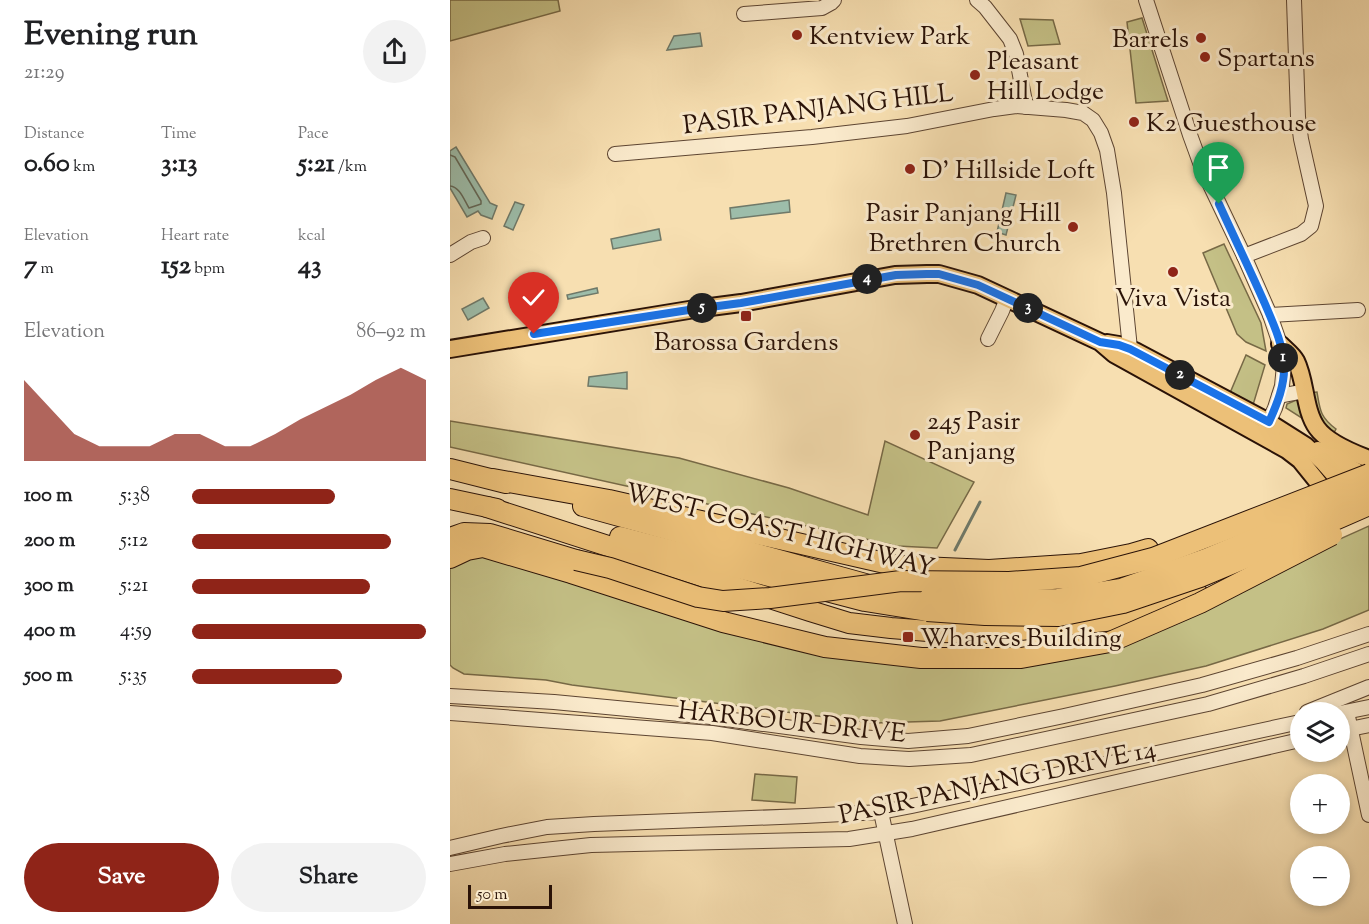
<!DOCTYPE html>
<meta charset="utf-8">
<style>
:root{--surface:#fff;--page:#f2f2f2;--text:#202124;--muted:#757577;--accent:#8f2418}
body{margin:0;font-family:"Sorts Mill Goudy",serif;background:var(--page);color:var(--text);height:100vh;display:flex;flex-direction:column;font-size:22px;white-space:nowrap}
*{box-sizing:border-box;margin:0}
p{font-size:20px;color:var(--muted)}
.icon{flex:none;width:33px;height:33px;fill:none;stroke:currentColor;stroke-width:2;stroke-linecap:round;stroke-linejoin:round}
.map{position:relative;flex:1;overflow:hidden}
.side{display:flex;flex-direction:column;background:var(--surface);width:450px}
.side>*{flex:none}
.buttons{position:absolute;left:840px;top:702px;display:grid;gap:12px}
.buttons a{display:grid;place-items:center;width:60px;height:60px;border-radius:50%;background:var(--surface);box-shadow:0 3px 9px #0003;font-size:30px}
.scale{position:absolute;left:18px;bottom:15px;width:84px;box-sizing:border-box;padding-left:6px;border:3px solid #2a1207;border-top:0;font-size:16px;line-height:21px;white-space:nowrap;color:#2a1207;-webkit-text-stroke:4px #faeacc;paint-order:stroke}
.pin{position:absolute;display:grid;place-items:center;width:51px;height:51px;color:#fff;margin:-62px -26px;border-radius:50% 50% 50% 0;rotate:-45deg;box-shadow:0 0 6px #0007}
.pin .icon{rotate:45deg}
.km{position:absolute;width:30px;height:30px;margin:-15px;border-radius:50%;background:#222;color:#fff;font-size:16px;line-height:30px;text-align:center}
.round{display:grid;place-items:center;flex:none;width:63px;height:63px;border-radius:32px;background:var(--page)}
.summary{display:flex;align-items:center;justify-content:space-between;height:102px;padding:0 24px}
h1{font-size:33px;font-weight:700;line-height:45px}
.stats{display:grid;grid-template-columns:repeat(3,1fr);gap:9px;height:102px;padding:6px 24px}
.stats div{display:grid;align-content:center}
.stats b{font-size:26px;font-weight:700}
.stats small{font-size:16px;font-weight:400}
.stats p{font-size:16px}
.chart{height:168px;padding:12px 24px}
.chart p{display:flex;justify-content:space-between}
.chart svg{width:100%;height:108px;margin-top:6px;fill:var(--accent);opacity:.7}
.button{display:flex;gap:12px;margin-top:auto;padding:12px 24px}
.button a{flex:1;height:69px;border-radius:36px;background:var(--accent);color:#fff;font-size:24px;font-weight:700;line-height:69px;text-align:center}
.button a+a{background:var(--page);color:var(--text)}
ul{padding:0 24px;list-style:none;font-size:20px}
li{display:grid;grid-template-columns:96px 72px 1fr;align-items:center;height:45px}
li i{height:15px;border-radius:8px;background:var(--accent)}
main{display:flex;flex:1;min-height:0}
.map>svg:first-child{display:block}
.green{fill:#c4c086;stroke:#776946;stroke-width:1.5}
.water{fill:#9dbdaa;stroke:#6f7969;stroke-width:1.5}
.lines{fill:none;stroke-linecap:round;stroke-linejoin:round}
.shore{stroke:#646858;stroke-width:1.5}
.stream{stroke:#6f7969;stroke-width:3}
.minor-casing{stroke:#5d4532;stroke-width:16}
.major-casing{stroke:#2a1207;stroke-width:20}
.highway-casing{stroke:#2a1207;stroke-width:22}
.minor{stroke:#faeacc;stroke-width:14}
.major{stroke:#ecc078;stroke-width:16}
.highway{stroke:#ecc078;stroke-width:20}
.highway-bridge-casing{stroke:#2a1207;stroke-width:22;stroke-linecap:butt}
.highway-bridge{stroke:#ecc078;stroke-width:20}
.route-casing{stroke:#fff;stroke-width:12}
.route{stroke:#1a73e8;stroke-width:8}
.poi-dot{fill:#8f2418;stroke:#faeacc;stroke-width:2}
.labels{text-anchor:middle;stroke-width:6;stroke-linejoin:round;paint-order:stroke}
.poi-label{font-size:26px;fill:#2a1207;stroke:#faeacc;text-anchor:start}
.street-label{font-size:26px;fill:#2a1207;stroke:#faeacc}
</style>
<main>
<section class="side">
<div class="summary"><div><h1>Evening run</h1><p>21:29</p></div><a class="round"><svg class="icon" aria-label="share" viewBox="0 0 24 24"><path d="M12 15V3M7 8l5-5 5 5M5 13v7h14v-7"/></svg></a></div>
<div class="stats">
<div><p>Distance</p><b>0.60<small> km</small></b></div>
<div><p>Time</p><b>3:13</b></div>
<div><p>Pace</p><b>5:21<small> /km</small></b></div>
</div>
<div class="stats">
<div><p>Elevation</p><b>7<small> m</small></b></div>
<div><p>Heart rate</p><b>152<small> bpm</small></b></div>
<div><p>kcal</p><b>43</b></div>
</div>
<div class="chart"><p><span>Elevation</span>86–92 m</p>
<svg viewBox="0 0 160 44" preserveAspectRatio="none"><path d="M0 44V11L10 22L20 33L30 38L40 38L50 38L60 33L70 33L80 38L90 38L100 33L110 27L120 22L130 17L140 11L150 6L160 11V44z"/></svg>
</div>
<ul>
<li><b>100 m</b>5:38<i style="width:61%"></i></li>
<li><b>200 m</b>5:12<i style="width:85%"></i></li>
<li><b>300 m</b>5:21<i style="width:76%"></i></li>
<li><b>400 m</b>4:59<i style="width:100%"></i></li>
<li><b>500 m</b>5:35<i style="width:64%"></i></li>
</ul>
<div class="button"><a>Save</a><a>Share</a></div>
</section>
<div class="map">
<svg width="919" height="924" viewBox="0 0 919 924">
<rect width="100%" height="100%" fill="#f7dfb1"/>
<filter id="stains"><feTurbulence type="fractalNoise" baseFrequency=".00333" numOctaves="4"/><feColorMatrix values="0 0 0 0 .2 0 0 0 0 .09 0 0 0 0 .02 0 0 0 .5 -.17"/></filter>
<radialGradient id="worn" r=".72"><stop offset=".6" stop-color="#630" stop-opacity="0"/><stop offset="1" stop-color="#630" stop-opacity=".3"/></radialGradient>
<g class="green">
<path d="M 0,0 L 108,0 L 110,11 L 0,41 Z"/>
<path d="M 692,18 L 718,101 L 686,103 L 677,22 Z"/>
<path d="M 570,19 L 603,20 L 610,44 L 578,46 Z"/>
<path d="M 774,244 L 811,323 L 816,351 L 796,342 L 787,334 L 753,253 Z"/>
<path d="M 796,355 L 815,365 L 803,405 L 780,393 Z"/>
<path d="M 867,392 C 870,410 870,417 886,429 L 881,438 L 871,429 L 858,393 Z"/>
<path d="M 851,398 L 858,422 L 836,408 L 837,404 Z"/>
<path d="M 0,421 L 229,458 L 339,488 L 418,515 L 435,441 L 524,482 L 487,548 L 447,546 L 0,447 Z"/>
<path d="M 919,526 L 919,610 L 873,629 L 756,666 L 665,686 L 490,721 L 424,723 L 122,685 L 96,680 L 14,674 L 3,668 L 0,665 L 0,567 L 24,557 L 42,557 L 349,649 L 638,652 Z"/>
<path d="M 305,774 L 347,777 L 345,803 L 302,800 Z"/>
</g>
<g class="water">
<path d="M 250,33 L 252,46 L 217,50 L 224,36 Z"/>
<path d="M 6,147 L 40,203 L 47,206 L 42,219 L 31,215 L 28,211 L 17,217 L 0,188 L 0,151 Z"/>
<path d="M 556,193 L 566,195 L 556,235 L 547,232 Z"/>
<path d="M 339,200 L 340,212 L 281,219 L 280,208 Z"/>
<path d="M 65,202 L 74,205 L 63,230 L 54,226 Z"/>
<path d="M 209,229 L 211,240 L 163,249 L 161,239 Z"/>
<path d="M 147,288 L 148,293 L 118,299 L 117,295 Z"/>
<path d="M 33,298 L 39,308 L 18,320 L 12,309 Z"/>
<path d="M 177,372 L 177,389 L 138,386 L 139,377 Z"/>
</g>
<g class="lines">
<path class="shore" d="M 0,155 L 5,157 L 31,201 L 31,204 L 19,208 C 14,200 10,187 0,186"/>
<path class="stream" d="M 505,550 L 530,502"/>
<defs>
<g id="minor">
<path d="M 527,0 L 535,7 L 560,39 L 566,54 L 576,107"/>
<path d="M 696,0 L 740,135 L 752,168 L 794,256 L 820,315 L 830,344 L 834,365 L 832,386 L 825,408 L 815,430"/>
<path d="M 294,14 L 372,8 L 381,3 L 384,0"/>
<path d="M 165,154 L 362,137 L 457,126 L 544,109 L 566,106 L 616,110 L 633,113 L 643,120 L 651,133 L 657,150 L 664,193 L 681,358"/>
<path d="M 0,255 L 21,242 L 33,238"/>
<path d="M 794,256 L 851,234 L 861,226 L 866,206 L 851,139 L 848,117 L 844,0"/>
<path d="M 820,315 L 908,310"/>
<path d="M 538,339 L 552,311 L 557,298"/>
<path d="M 829,396 L 855,391"/>
<path d="M 0,696 L 104,702 L 261,717 L 411,737 L 458,741 L 518,736 L 614,716 L 752,685 L 847,658 L 919,634"/>
<path d="M 857,712 L 919,687"/>
<path d="M 897,712 L 919,815"/>
<path d="M 0,713 L 262,733 L 410,756 L 459,759 L 521,755 L 758,704 L 854,676 L 919,654"/>
<path d="M 890,713 L 919,707"/>
<path d="M 890,731 L 919,725"/>
<path d="M 431,812 L 455,924"/>
<path d="M 0,848 L 51,836 L 97,827 L 144,824 L 355,816 L 431,812 L 462,806 L 850,722"/>
<path d="M 0,864 L 55,854 L 141,845 L 399,839 L 462,829 L 850,740"/>
</g>
<g id="major">
<path d="M 657,343 L 669,345 L 685,351 L 815,420 L 856,446 L 873,462 L 888,479 L 890,497"/>
<path d="M 830,344 C 835,349 843,355 846,361 C 856,381 854,410 867,428 C 877,442 903,453 919,459"/>
<path d="M 0,349 L 245,309 L 291,303 L 445,275 L 477,274 L 489,274 L 528,285 L 650,342 L 664,354 L 837,450 L 850,460 L 871,486 L 884,500"/>
<path d="M 868,450 L 906,471"/>
</g>
<g id="highway">
<path d="M 0,469 L 56,483"/>
<path d="M 43,479 L 159,500 L 448,566 L 539,570 L 631,564 L 681,554 L 698,549"/>
<path d="M 0,499 L 47,509"/>
<path d="M 133,506 L 419,585 L 480,597"/>
<path d="M 37,507 L 360,611 L 399,623 L 441,628 L 490,632 L 543,633 L 674,619 L 739,599 L 748,594"/>
<path d="M 170,537 L 415,601 L 477,611"/>
<path d="M 0,538 L 14,533 L 40,534 L 126,560"/>
<path d="M 0,558 L 17,550 L 33,547 L 121,573 L 273,622 L 375,647 L 471,658 L 571,658 L 660,642"/>
</g>
</defs>
<use href="#minor" class="minor-casing"/>
<use href="#major" class="major-casing"/>
<use href="#highway" class="highway-casing"/>
<use href="#minor" class="minor"/>
<use href="#major" class="major"/>
<use href="#highway" class="highway"/>
<defs>
<g id="highway-bridge">
<path d="M 126,560 L 160,568 L 248,597 L 273,601 L 320,598 L 451,581 L 559,582 L 631,577 L 703,558 L 919,474"/>
<path d="M 480,597 L 537,600 L 608,599 L 671,589 L 756,559 L 842,523 L 918,487"/>
<path d="M 477,611 L 535,615 L 609,616 L 673,603 L 750,577 L 848,536 L 919,505"/>
<path d="M 660,642 L 750,603 L 882,535"/>
</g>
</defs>
<use href="#highway-bridge" class="highway-bridge-casing"/>
<use href="#highway-bridge" class="highway-bridge"/>
</g>
<g class="lines">
<defs>
<path id="route" d="M 84,334 L 245,309 L 291,303 L 446,275 L 477,274 L 489,274 L 528,285 L 650,342 L 669,345 L 680,349 L 819,422 C 827,404 835,385 834,365 C 833,344 823,323 815,304 C 800,270 784,237 769,204"/>
</defs>
<use href="#route" class="route-casing"/>
<use href="#route" class="route"/>
</g>
<g class="poi-dot">
<circle cx="347" cy="35" r="6"/>
<circle cx="751" cy="38" r="6"/>
<circle cx="755" cy="57" r="6"/>
<circle cx="525" cy="75" r="6"/>
<circle cx="684" cy="122" r="6"/>
<circle cx="460" cy="169" r="6"/>
<circle cx="623" cy="227" r="6"/>
<circle cx="723" cy="272" r="6"/>
<rect x="290" y="310" width="12" height="12" rx="3"/>
<circle cx="465" cy="435" r="6"/>
<rect x="452" y="631" width="12" height="12" rx="3"/>
</g>
<g class="labels">
<g class="poi-label">
<text x="359" y="44">Kentview Park</text>
<text x="739" y="47" text-anchor="end">Barrels</text>
<text x="767" y="66">Spartans</text>
<text x="537" y="69">Pleasant<tspan x="537" dy="30">Hill Lodge</tspan></text>
<text x="696" y="131">K2 Guesthouse</text>
<text x="472" y="178">D' Hillside Loft</text>
<text x="611" y="221" text-anchor="end">Pasir Panjang Hill<tspan x="611" dy="30">Brethren Church</tspan></text>
<text x="723" y="306" text-anchor="middle">Viva Vista</text>
<text x="296" y="350" text-anchor="middle">Barossa Gardens</text>
<text x="477" y="429">245 Pasir<tspan x="477" dy="30">Panjang</tspan></text>
<text x="470" y="646">Wharves Building</text>
</g>
<g class="street-label">
<text transform="translate(368 108) rotate(-7)" y="9">PASIR PANJANG HILL</text>
<text transform="translate(330 529) rotate(14)" y="9">WEST COAST HIGHWAY</text>
<text transform="translate(342 721) rotate(6)" y="9">HARBOUR DRIVE</text>
<text transform="translate(547 781) rotate(-12)" y="9">PASIR PANJANG DRIVE 14</text>
</g>
</g>
<rect width="100%" height="100%" filter="url(#stains)"/>
<rect width="100%" height="100%" fill="url(#worn)"/>
</svg>
<div class="buttons">
<a><svg class="icon" aria-label="layers" viewBox="0 0 24 24"><path d="M12 4l9 5-9 5-9-5zM3 14l9 5 9-5"/></svg></a>
<a>+</a>
<a>−</a>
</div>
<div class="scale">50 m</div>
<div class="pin" style="left:769px;top:204px;background:#1e9e55"><svg class="icon" aria-label="arrive" viewBox="0 0 24 24"><path d="M6 21V4h12l-3 4 3 4H6"/></svg></div>
<div class="pin" style="left:84px;top:334px;background:#d93025"><svg class="icon" aria-label="check" viewBox="0 0 24 24"><path d="M5 12l5 5 9-10"/></svg></div>
<b class="km" style="left:833px;top:358px">1</b>
<b class="km" style="left:730px;top:375px">2</b>
<b class="km" style="left:578px;top:308px">3</b>
<b class="km" style="left:417px;top:279px">4</b>
<b class="km" style="left:252px;top:308px">5</b>
</div>
</main>
